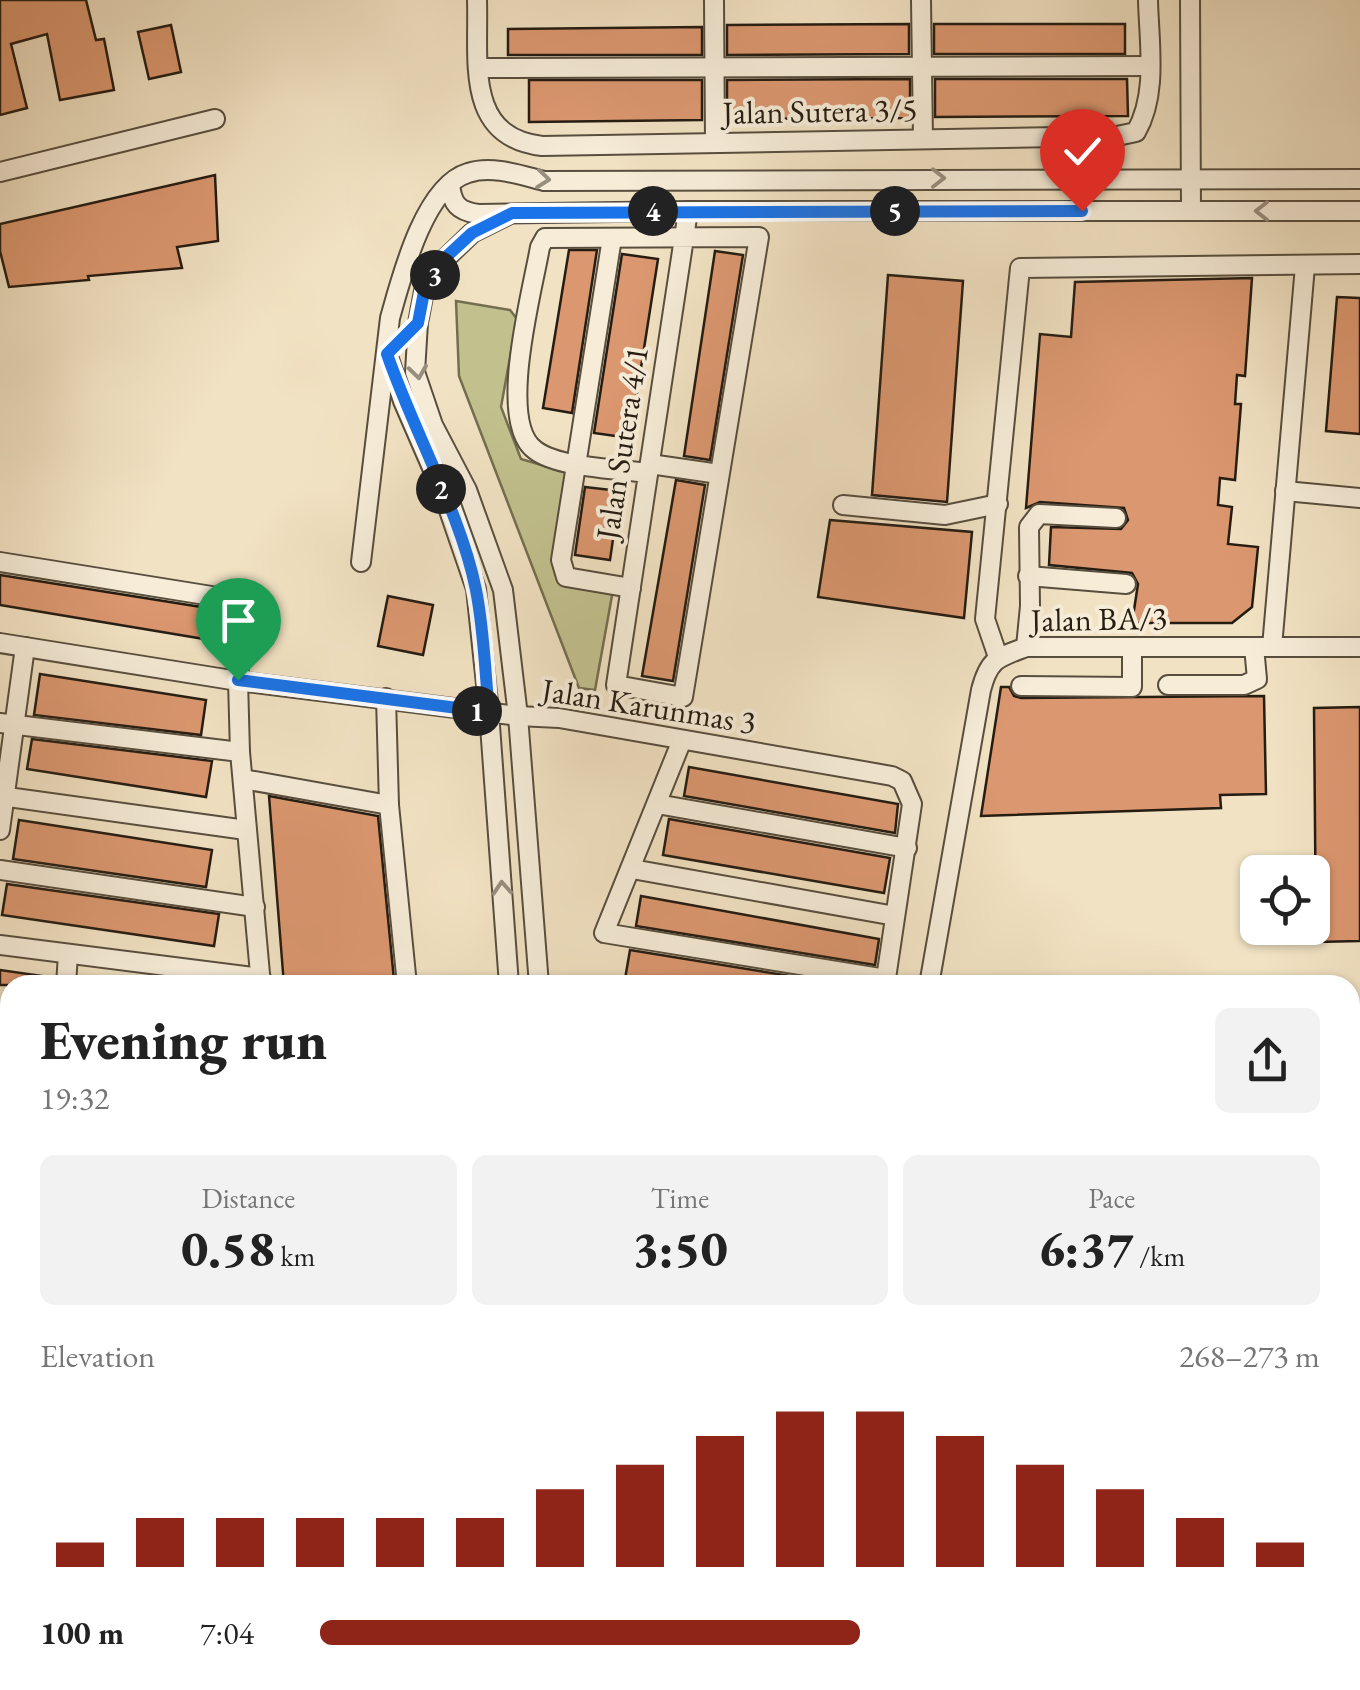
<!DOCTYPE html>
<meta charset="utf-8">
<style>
:root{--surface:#fff;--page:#f2f2f2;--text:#222;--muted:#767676;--accent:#8f2418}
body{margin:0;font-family:"EB Garamond",serif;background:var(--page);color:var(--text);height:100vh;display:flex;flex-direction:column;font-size:38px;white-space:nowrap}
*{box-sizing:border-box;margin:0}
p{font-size:32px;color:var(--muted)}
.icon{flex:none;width:55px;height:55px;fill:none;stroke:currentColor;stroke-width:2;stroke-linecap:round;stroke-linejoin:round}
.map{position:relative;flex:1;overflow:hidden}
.panel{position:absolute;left:0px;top:975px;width:1360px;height:715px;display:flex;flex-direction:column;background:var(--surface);border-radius:30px 30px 0 0;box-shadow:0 2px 8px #0004}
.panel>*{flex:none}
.fabs{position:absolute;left:1240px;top:855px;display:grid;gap:20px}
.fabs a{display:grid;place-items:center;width:90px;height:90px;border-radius:15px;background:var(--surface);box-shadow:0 2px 8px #0004;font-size:50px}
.pin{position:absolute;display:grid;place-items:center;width:85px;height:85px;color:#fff;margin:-102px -42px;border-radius:50% 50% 50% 0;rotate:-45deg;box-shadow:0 0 10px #0007}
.pin .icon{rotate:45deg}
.km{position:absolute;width:50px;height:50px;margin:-25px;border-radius:50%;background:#222;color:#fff;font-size:28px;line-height:50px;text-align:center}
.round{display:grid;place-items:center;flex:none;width:105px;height:105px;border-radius:15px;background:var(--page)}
.summary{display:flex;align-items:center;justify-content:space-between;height:170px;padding:0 40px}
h1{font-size:55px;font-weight:800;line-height:75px}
.stats{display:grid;grid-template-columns:repeat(3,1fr);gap:15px;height:170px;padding:10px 40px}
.stats div{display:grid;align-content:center;border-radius:15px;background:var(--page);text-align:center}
.stats b{font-size:50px;font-weight:800}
.stats small{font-size:28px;font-weight:400}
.stats p{font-size:28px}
.chart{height:280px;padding:20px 40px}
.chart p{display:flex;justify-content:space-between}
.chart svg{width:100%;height:180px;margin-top:10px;stroke:var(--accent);stroke-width:6}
ul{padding:0 40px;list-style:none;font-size:32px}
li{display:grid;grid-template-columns:160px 120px 1fr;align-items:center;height:75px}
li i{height:25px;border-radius:12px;background:var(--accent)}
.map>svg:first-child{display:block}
.green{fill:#c2c18e;stroke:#746e50;stroke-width:2.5}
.building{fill:#db976f;stroke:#251c12;stroke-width:2.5}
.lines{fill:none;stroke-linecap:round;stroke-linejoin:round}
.minor-casing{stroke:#584e3e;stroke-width:22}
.minor{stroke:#f6ecd8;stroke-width:18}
.oneway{stroke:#988e7f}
.route-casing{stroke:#fff;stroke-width:20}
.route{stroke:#1a73e8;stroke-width:12}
.labels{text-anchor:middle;stroke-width:8;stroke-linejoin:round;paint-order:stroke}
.street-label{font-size:32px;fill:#251c12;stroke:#f6ecd8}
</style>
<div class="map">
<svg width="1360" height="1690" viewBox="0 0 1360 1690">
<rect width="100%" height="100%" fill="#f1e2c3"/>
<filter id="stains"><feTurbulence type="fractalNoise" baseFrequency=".002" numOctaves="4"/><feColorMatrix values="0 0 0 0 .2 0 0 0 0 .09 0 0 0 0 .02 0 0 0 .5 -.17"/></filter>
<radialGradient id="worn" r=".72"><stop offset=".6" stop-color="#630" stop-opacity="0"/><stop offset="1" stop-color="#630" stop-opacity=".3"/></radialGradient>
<g class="green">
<path d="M 456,301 L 510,310 L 517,319 L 501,407 L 521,459 L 568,473 L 555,561 L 613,590 L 595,690 L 579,688 L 459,376 Z"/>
<path d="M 0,1092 L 10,1092 L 10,1665 L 0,1662 Z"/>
<path d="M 64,1680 L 476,1680 L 474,1690 L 100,1690 Z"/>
</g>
<g class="building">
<path d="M 0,0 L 86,0 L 96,40 L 104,39 L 114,90 L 60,100 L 47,34 L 11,44 L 27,108 L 0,115 Z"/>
<path d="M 909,24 L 909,54 L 727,55 L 727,25 Z"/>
<rect x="934" y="24" width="191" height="30"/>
<path d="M 171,25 L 181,72 L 149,79 L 138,32 Z"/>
<path d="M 702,27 L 702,55 L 508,55 L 508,29 Z"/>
<path d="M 910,79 L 910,118 L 727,119 L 727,80 Z"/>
<path d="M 935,79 L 1127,79 L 1128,116 L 935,117 Z"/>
<path d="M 529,80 L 702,80 L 702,120 L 529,122 Z"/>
<path d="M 215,175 L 218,241 L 177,247 L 182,268 L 88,276 L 89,280 L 9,287 L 0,251 L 0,224 Z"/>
<path d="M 569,250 L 597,250 L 572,413 L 543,408 Z"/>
<path d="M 715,251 L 743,255 L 710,460 L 684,456 Z"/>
<path d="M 622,254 L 658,259 L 630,438 L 594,433 Z"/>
<path d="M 888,275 L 963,281 L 947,502 L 872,495 Z"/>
<path d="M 1252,278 L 1245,376 L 1237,375 L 1235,404 L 1241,404 L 1235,480 L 1220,478 L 1218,505 L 1232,507 L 1228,544 L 1258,547 L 1252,607 L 1232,623 L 1132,623 L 1138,584 L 1132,573 L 1049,565 L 1051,527 L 1121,529 L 1128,520 L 1124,508 L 1040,502 L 1026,508 L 1040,334 L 1071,337 L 1075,282 Z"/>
<path d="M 1337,297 L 1360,298 L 1360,434 L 1326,431 Z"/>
<path d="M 676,480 L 705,485 L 673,681 L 642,676 Z"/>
<path d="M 585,487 L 620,491 L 610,560 L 575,555 Z"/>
<path d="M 830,520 L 972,532 L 964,618 L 818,597 Z"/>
<path d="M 0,575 L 220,610 L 228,614 L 229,618 L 228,643 L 0,605 Z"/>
<path d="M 388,596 L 433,605 L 423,655 L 378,646 Z"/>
<path d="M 40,674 L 206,700 L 201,735 L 34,715 Z"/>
<path d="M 1001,687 L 1009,687 L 1014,696 L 1021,698 L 1264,696 L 1266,794 L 1220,795 L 1221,808 L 981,816 Z"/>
<path d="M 1360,707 L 1360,941 L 1316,942 L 1314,708 Z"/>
<path d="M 32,739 L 212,761 L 206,797 L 27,769 Z"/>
<path d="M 689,767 L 898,804 L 895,833 L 684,796 Z"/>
<path d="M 269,796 L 378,816 L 394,980 L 344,985 L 284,985 Z"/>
<path d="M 669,819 L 890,858 L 884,893 L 663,855 Z"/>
<path d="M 19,820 L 212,850 L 206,887 L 13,859 Z"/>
<path d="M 7,884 L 219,914 L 214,946 L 2,915 Z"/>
<path d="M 641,896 L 879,939 L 875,965 L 636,926 Z"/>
<path d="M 630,950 L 845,985 L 661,985 L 625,979 Z"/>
<path d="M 0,970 L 49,977 L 49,985 L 0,985 Z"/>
</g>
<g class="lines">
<defs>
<g id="minor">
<path d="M 477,0 C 479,60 464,137 542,146 L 1117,136 L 1136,132 C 1158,94 1149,43 1148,0"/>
<path d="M 714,0 L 715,143"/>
<path d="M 921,0 L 923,138"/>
<path d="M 1190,0 L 1191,211"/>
<path d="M 479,68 L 1149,66"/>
<path d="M 0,172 L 215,119"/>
<path d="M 450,184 C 452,204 458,211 478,214 L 688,211 L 1360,211"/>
<path d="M 508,215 L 472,233 L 445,259 L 424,291 L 418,323 L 415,372 L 433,425 L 467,490 L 503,590 L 518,716 L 539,985"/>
<path d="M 612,238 L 561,560 L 566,577 L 631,588"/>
<path d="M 389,359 L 403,401 L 443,493 L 476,589 L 489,712 L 509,985"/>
<path d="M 650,464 L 719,474"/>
<path d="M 648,473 C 619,469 558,468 535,450 C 496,422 533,289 540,247 L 545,238 L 759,237 L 683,697 L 616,685 L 684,238 L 688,211"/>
<path d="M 1285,491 L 1360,498"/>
<path d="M 843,505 L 945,515 L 998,504"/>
<path d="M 0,562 L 224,598 L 239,605 L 242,617 L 238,681 L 240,752 L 261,985"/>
<path d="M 361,562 L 390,318 C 401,279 424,186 468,173 C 492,165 520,175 544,181 L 1360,179"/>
<path d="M 1028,576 L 1126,584"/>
<path d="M 0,643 L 238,681 L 518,716 L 559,718 L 892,776 L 902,781 L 912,804 L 885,985"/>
<path d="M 1026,647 L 1030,606 L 1029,527 L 1039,514 L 1116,518"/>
<path d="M 1272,647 L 1305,266"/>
<path d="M 998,657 L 985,619 L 1020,268 L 1360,264"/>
<path d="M 1168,685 L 1244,685 L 1257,679 L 1254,647"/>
<path d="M 1021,686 L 1132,687 L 1132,647"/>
<path d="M 386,698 L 389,805 L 407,985"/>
<path d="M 0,723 L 240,752"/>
<path d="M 682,740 L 604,933 L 886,979"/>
<path d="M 243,779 L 389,805"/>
<path d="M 0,796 L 246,830"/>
<path d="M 657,804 L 907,848"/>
<path d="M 0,830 L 25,647"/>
<path d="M 632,869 L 895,916"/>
<path d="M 0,870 L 255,907"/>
<path d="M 0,945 L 261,978"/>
<path d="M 66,985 L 68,954"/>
<path d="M 929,985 L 981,690 C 989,659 997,658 1026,647 L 1360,647"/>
<path d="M 0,1018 L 10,1019"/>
<path d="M 1350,1668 L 1360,1663"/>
<path d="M 577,1680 L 578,1690"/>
<path d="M 1299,1690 L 1322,1680"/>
</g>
</defs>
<use href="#minor" class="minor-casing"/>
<use href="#minor" class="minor"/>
</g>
<defs><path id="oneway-chevron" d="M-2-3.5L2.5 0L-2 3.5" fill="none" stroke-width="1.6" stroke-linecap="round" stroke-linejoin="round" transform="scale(2.5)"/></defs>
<g class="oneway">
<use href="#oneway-chevron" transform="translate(938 178)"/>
<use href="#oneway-chevron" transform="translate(543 179) rotate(6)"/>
<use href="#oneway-chevron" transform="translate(1262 211) rotate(180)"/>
<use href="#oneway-chevron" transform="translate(418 372) rotate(82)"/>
<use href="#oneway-chevron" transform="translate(502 888) rotate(-94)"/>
</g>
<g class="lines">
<defs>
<path id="route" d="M 238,680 L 489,712 C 485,672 484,630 476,590 C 461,514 413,430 387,354 L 418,323 L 424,292 L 445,258 L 472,233 L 512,213 L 1082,211"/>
</defs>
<use href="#route" class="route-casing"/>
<use href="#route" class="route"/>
</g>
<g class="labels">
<g class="street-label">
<text transform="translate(820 111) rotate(-1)" y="11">Jalan Sutera 3/5</text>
<text transform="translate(622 443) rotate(-81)" y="11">Jalan Sutera 4/1</text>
<text transform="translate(1099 619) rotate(-1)" y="11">Jalan BA/3</text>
<text transform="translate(649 706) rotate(9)" y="11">Jalan Karunmas 3</text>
</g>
</g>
<rect width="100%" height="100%" filter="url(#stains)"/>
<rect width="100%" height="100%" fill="url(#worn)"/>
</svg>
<div class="fabs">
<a><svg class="icon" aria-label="locate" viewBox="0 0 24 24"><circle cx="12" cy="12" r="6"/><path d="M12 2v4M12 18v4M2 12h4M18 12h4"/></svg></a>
</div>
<div class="pin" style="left:238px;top:680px;background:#1e9e55"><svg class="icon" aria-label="arrive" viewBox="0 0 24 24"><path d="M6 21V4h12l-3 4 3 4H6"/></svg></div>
<div class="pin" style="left:1082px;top:211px;background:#d93025"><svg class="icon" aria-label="check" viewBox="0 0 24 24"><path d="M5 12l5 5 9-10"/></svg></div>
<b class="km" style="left:477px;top:711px">1</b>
<b class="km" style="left:441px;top:489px">2</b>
<b class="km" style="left:435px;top:275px">3</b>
<b class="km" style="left:653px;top:211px">4</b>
<b class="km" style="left:895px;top:211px">5</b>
<section class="panel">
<div class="summary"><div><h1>Evening run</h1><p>19:32</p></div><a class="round"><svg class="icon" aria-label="share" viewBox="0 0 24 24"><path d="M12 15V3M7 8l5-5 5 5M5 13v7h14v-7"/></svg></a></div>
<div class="stats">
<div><p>Distance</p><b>0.58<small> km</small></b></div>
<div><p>Time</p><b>3:50</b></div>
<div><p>Pace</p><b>6:37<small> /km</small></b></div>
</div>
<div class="chart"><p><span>Elevation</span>268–273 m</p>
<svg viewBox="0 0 160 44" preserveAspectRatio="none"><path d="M5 44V38M15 44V32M25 44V32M35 44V32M45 44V32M55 44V32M65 44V25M75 44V19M85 44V12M95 44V6M105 44V6M115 44V12M125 44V19M135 44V25M145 44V32M155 44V38"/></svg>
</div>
<ul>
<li><b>100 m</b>7:04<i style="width:54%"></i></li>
</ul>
</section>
</div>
